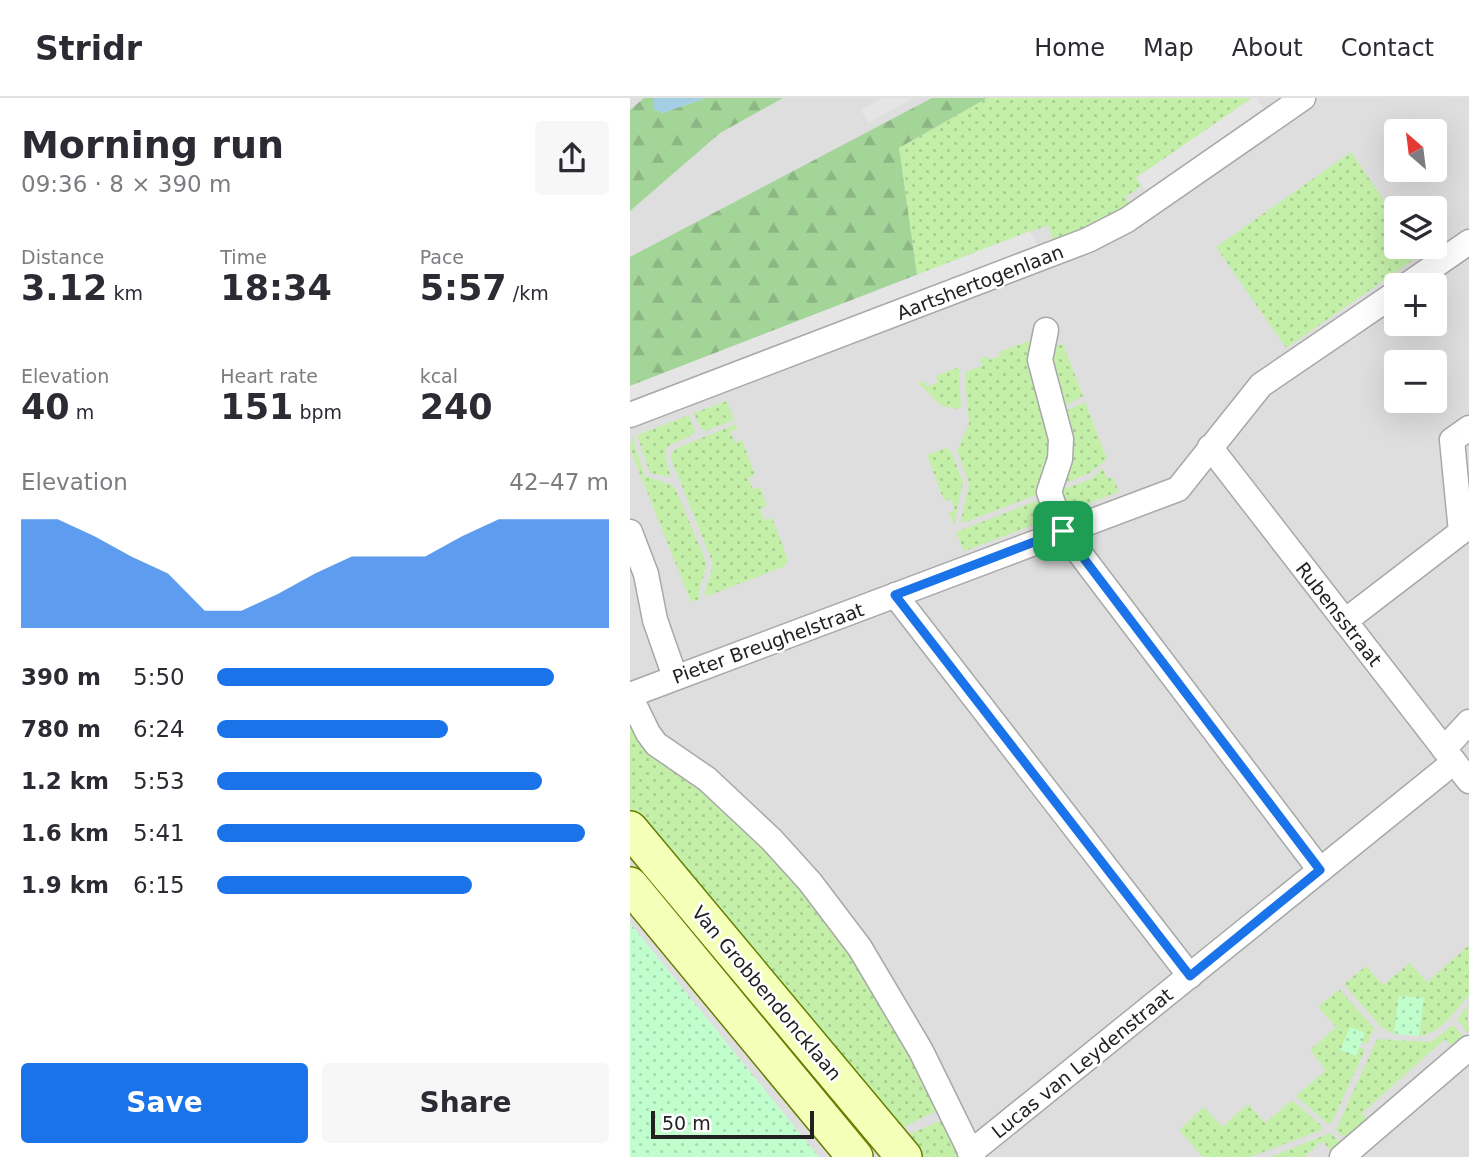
<!DOCTYPE html>
<meta charset="utf-8">
<style>
:root{--surface:#fff;--page:#f7f7f7;--text:#2b2b33;--muted:#7c7c81;--line:#e1e1e2;--accent:#1a73e8}
body{margin:0;font-family:"DejaVu Sans",sans-serif;background:var(--page);color:var(--text);height:100vh;display:flex;flex-direction:column;font-size:26px;white-space:nowrap}
*{box-sizing:border-box;margin:0}
p{font-size:23px;color:var(--muted)}
.icon{flex:none;width:38px;height:38px;fill:none;stroke:currentColor;stroke-width:2;stroke-linecap:round;stroke-linejoin:round}
.map{position:relative;flex:1;overflow:hidden}
.drawer{display:flex;flex-direction:column;background:var(--surface);width:630px}
.drawer>*{flex:none}
.needle{width:46px;rotate:332deg}
.tools{position:absolute;left:754px;top:21px;display:grid;gap:14px}
.tools a{display:grid;place-items:center;width:63px;height:63px;border-radius:7px;background:var(--surface);box-shadow:0 7px 28px #0002;font-size:35px}
.scale{position:absolute;left:21px;bottom:18px;width:163px;box-sizing:border-box;padding-left:7px;border:4px solid #212121;border-top:0;font-size:19px;line-height:24px;white-space:nowrap;color:#212121;-webkit-text-stroke:5px #fff;paint-order:stroke}
.pin{position:absolute;display:grid;place-items:center;width:60px;height:60px;color:#fff;margin:-30px;border-radius:14px;box-shadow:0 4px 10px #0006}
.round{display:grid;place-items:center;flex:none;width:74px;height:74px;border-radius:7px;background:var(--page)}
.overview{display:flex;align-items:center;justify-content:space-between;height:119px;padding:0 21px}
h1{font-size:38px;font-weight:700;line-height:52px}
.metrics{display:grid;grid-template-columns:repeat(3,1fr);gap:10px;height:119px;padding:7px 21px}
.metrics div{display:grid;align-content:center}
.metrics b{font-size:35px;font-weight:700}
.metrics small{font-size:19px;font-weight:400}
.metrics p{font-size:19px}
.chart{height:196px;padding:14px 21px}
.chart p{display:flex;justify-content:space-between}
.chart svg{width:100%;height:126px;margin-top:7px;fill:var(--accent);opacity:.7}
.primary-button{display:flex;gap:14px;margin-top:auto;padding:14px 21px}
.primary-button a{flex:1;height:80px;border-radius:7px;background:var(--accent);color:#fff;font-size:28px;font-weight:700;line-height:80px;text-align:center}
.primary-button a+a{background:var(--page);color:var(--text)}
ul{padding:0 21px;list-style:none;font-size:23px}
li{display:grid;grid-template-columns:112px 84px 1fr;align-items:center;height:52px}
li i{height:18px;border-radius:9px;background:var(--accent)}
header{display:flex;align-items:center;gap:42px;box-sizing:border-box;height:98px;padding:0 35px;background:var(--surface);border-bottom:2px solid var(--line)}
header strong{font-size:33px}
nav{display:flex;gap:38px;margin-inline-start:auto;font-size:24px}
main{display:flex;flex:1;min-height:0}
.map>svg:first-child{display:block}
.residential{fill:#dfdede;fill-rule:evenodd}
.grass{fill:url(#grass-dots)}
.forest{fill:url(#forest-firs)}
.park{fill:url(#park-dots)}
.parking{fill:#e5e5e5}
.water{fill:#a4cee3}
.lines{fill:none;stroke-linecap:round;stroke-linejoin:round}
.minor-casing{stroke:#a8a8a8;stroke-width:27}
.secondary-casing{stroke:#647f00;stroke-width:38}
.minor{stroke:#fff;stroke-width:24}
.secondary{stroke:#f4ffb8;stroke-width:35}
.route-casing{stroke:#fff;stroke-width:14}
.route{stroke:#1a73e8;stroke-width:9}
.labels{text-anchor:middle;stroke-width:5;stroke-linejoin:round;paint-order:stroke}
.street-label{font-size:19px;fill:#212121;stroke:#fff}
</style>
<header>
<strong>Stridr</strong>
<nav><a>Home</a><a>Map</a><a>About</a><a>Contact</a></nav>
</header>
<main>
<section class="drawer">
<div class="overview"><div><h1>Morning run</h1><p>09:36 · 8 × 390 m</p></div><a class="round"><svg class="icon" aria-label="share" viewBox="0 0 24 24"><path d="M12 15V3M7 8l5-5 5 5M5 13v7h14v-7"/></svg></a></div>
<div class="metrics">
<div><p>Distance</p><b>3.12<small> km</small></b></div>
<div><p>Time</p><b>18:34</b></div>
<div><p>Pace</p><b>5:57<small> /km</small></b></div>
</div>
<div class="metrics">
<div><p>Elevation</p><b>40<small> m</small></b></div>
<div><p>Heart rate</p><b>151<small> bpm</small></b></div>
<div><p>kcal</p><b>240</b></div>
</div>
<div class="chart"><p><span>Elevation</span>42–47 m</p>
<svg viewBox="0 0 160 44" preserveAspectRatio="none"><path d="M0 44V6L10 6L20 12L30 19L40 25L50 38L60 38L70 32L80 25L90 19L100 19L110 19L120 12L130 6L140 6L150 6L160 6V44z"/></svg>
</div>
<ul>
<li><b>390 m</b>5:50<i style="width:86%"></i></li>
<li><b>780 m</b>6:24<i style="width:59%"></i></li>
<li><b>1.2 km</b>5:53<i style="width:83%"></i></li>
<li><b>1.6 km</b>5:41<i style="width:94%"></i></li>
<li><b>1.9 km</b>6:15<i style="width:65%"></i></li>
</ul>
<div class="primary-button"><a>Save</a><a>Share</a></div>
</section>
<div class="map">
<svg width="839" height="1059" viewBox="0 0 839 1059">
<defs>
<pattern id="grass-dots" width="8" height="8" patternUnits="userSpaceOnUse" patternTransform="scale(1.75)"><rect width="8" height="8" fill="#c4efa9"/><path d="M2 2h.1M6 6h.1" fill="none" stroke="#a8cd91" stroke-width="1.8" stroke-linecap="round"/></pattern>
<pattern id="forest-firs" width="22" height="20" patternUnits="userSpaceOnUse" patternTransform="scale(1.75)"><rect width="22" height="20" fill="#a3d498"/><path d="M5 1l3.5 6h-7zM16 11l3.5 6h-7z" fill="#8cb683"/></pattern>
<pattern id="park-dots" width="8" height="8" patternUnits="userSpaceOnUse" patternTransform="scale(1.75)"><rect width="8" height="8" fill="#c1fecd"/><path d="M2 2h.1M6 6h.1" fill="none" stroke="#a6d9b0" stroke-width="1.8" stroke-linecap="round"/></pattern>
</defs>
<rect width="100%" height="100%" fill="#f2efe7"/>
<path class="residential" d="M 0,0 L 839,0 L 839,1059 L 0,1059 ZM 766,33 L 805,33 L 805,72 L 766,72 ZM 766,110 L 805,110 L 805,149 L 766,149 ZM 766,187 L 805,187 L 805,226 L 766,226 ZM 766,264 L 805,264 L 805,303 L 766,303 Z"/>
<g class="grass">
<path d="M 357,0 L 622,0 L 506,80 L 512,88 L 495,99 L 501,107 L 424,145 L 418,127 L 287,177 L 269,50 Z"/>
<path d="M 721,54 L 766,120 L 766,149 L 787,149 L 792,156 L 656,250 L 586,149 Z"/>
<path d="M 421,234 L 426,248 L 433,246 L 453,298 L 430,310 L 415,274 Z"/>
<path d="M 412,238 L 427,330 L 414,394 L 333,425 L 331,423 L 339,386 L 327,352 L 339,326 L 335,278 L 337,273 L 352,268 L 350,261 L 357,258 L 359,262 L 370,258 L 369,254 Z"/>
<path d="M 329,269 L 331,309 L 329,311 L 312,308 L 288,285 L 294,283 L 297,289 L 308,284 L 306,278 Z"/>
<path d="M 97,303 L 104,322 L 76,333 L 71,331 L 64,315 Z"/>
<path d="M 455,304 L 477,361 L 460,375 L 428,388 L 433,314 Z"/>
<path d="M 59,317 L 65,333 L 64,336 C 33,353 30,342 41,379 L 20,375 L 7,337 Z"/>
<path d="M 106,326 L 107,331 L 100,334 L 105,345 L 112,342 L 125,377 L 118,380 L 123,391 L 130,389 L 137,408 L 130,411 L 134,422 L 142,420 L 158,462 L 155,468 L 75,499 C 74,486 84,476 82,463 L 40,358 L 45,351 Z"/>
<path d="M 2,339 L 15,378 L 42,387 L 46,392 L 76,464 C 77,477 67,487 70,501 L 61,504 L 0,351 Z"/>
<path d="M 316,350 L 321,353 L 333,384 L 324,427 L 319,415 L 325,412 L 321,401 L 314,403 L 297,357 Z"/>
<path d="M 473,370 L 477,381 L 483,379 L 489,394 L 430,416 L 426,394 L 461,381 Z"/>
<path d="M 414,400 L 425,419 L 334,453 L 326,434 Z"/>
<path d="M 0,623 L 105,719 L 171,791 L 223,857 L 310,1011 L 268,1032 L 0,715 Z"/>
<path d="M 839,847 L 839,897 C 825,913 811,936 789,938 L 793,900 L 769,898 L 764,936 L 751,929 L 714,886 L 736,868 L 753,887 L 780,865 L 797,884 Z"/>
<path d="M 709,891 L 744,930 L 737,946 L 731,944 L 735,935 L 725,958 L 729,949 L 735,952 L 702,1024 L 698,1026 L 666,998 L 696,972 L 680,952 L 706,929 L 688,909 Z"/>
<path d="M 839,906 L 837,916 L 839,933 L 837,934 L 827,921 Z"/>
<path d="M 823,927 L 833,938 L 822,948 L 815,941 L 732,1015 L 737,1022 L 716,1041 L 706,1032 L 747,941 L 801,944 Z"/>
<path d="M 662,1002 L 692,1028 L 692,1032 L 620,1059 L 573,1059 L 549,1032 L 574,1009 L 592,1029 L 618,1006 L 635,1025 Z"/>
<path d="M 314,1021 L 333,1059 L 289,1059 L 278,1037 Z"/>
<path d="M 700,1035 L 711,1045 L 702,1054 L 692,1043 L 674,1059 L 641,1059 Z"/>
</g>
<g class="forest">
<path d="M 14,0 L 24,0 L 24,11 L 32,15 L 76,0 L 153,0 L 90,35 L 0,113 L 0,12 Z"/>
<path d="M 302,0 L 357,0 L 269,50 L 287,177 L 0,288 L 0,159 Z"/>
</g>
<g class="park">
<path d="M 0,825 L 189,1059 L 0,1059 Z"/>
<path d="M 769,898 L 794,900 L 789,938 L 764,936 Z"/>
<path d="M 720,929 L 735,935 L 726,958 L 710,952 Z"/>
</g>
<g class="parking">
<path d="M 252,0 L 284,0 L 238,25 L 231,12 Z"/>
<path d="M 622,0 L 627,0 L 636,13 L 518,96 L 506,80 Z"/>
<path d="M 400,133 L 409,152 L 0,304 L 0,288 Z"/>
</g>
<path class="water" d="M 24,0 L 76,0 L 32,15 L 24,11 Z"/>
<g class="lines">
<defs>
<g id="minor">
<path d="M 777,187 L 839,144"/>
<path d="M 416,232 L 410,262 L 431,341 L 430,361 L 419,394 L 433,433 L 690,772"/>
<path d="M 0,317 L 458,142 L 497,122 L 673,0"/>
<path d="M 580,349 L 839,683"/>
<path d="M 0,434 L 16,476 L 25,522 L 45,579"/>
<path d="M 265,497 L 560,878"/>
<path d="M 715,523 L 831,434 L 822,342 L 839,330"/>
<path d="M 0,597 L 548,391 L 631,287 L 766,195"/>
<path d="M 0,598 L 18,635 L 26,646 L 77,681 L 142,742 L 180,784 L 230,850 L 291,953 L 343,1059"/>
<path d="M 814,651 L 839,624"/>
<path d="M 340,1055 L 824,664"/>
<path d="M 712,1059 L 839,950"/>
</g>
<g id="secondary">
<path d="M 0,731 L 274,1059"/>
<path d="M 0,787 L 225,1059"/>
</g>
</defs>
<use href="#minor" class="minor-casing"/>
<use href="#secondary" class="secondary-casing"/>
<use href="#minor" class="minor"/>
<use href="#secondary" class="secondary"/>
</g>
<g class="lines">
<defs>
<path id="route" d="M 433,433 L 690,772 L 560,878 L 265,497 Z"/>
</defs>
<use href="#route" class="route-casing"/>
<use href="#route" class="route"/>
</g>
<g class="labels">
<g class="street-label">
<text transform="translate(350 184) rotate(-21)" y="7">Aartshertogenlaan</text>
<text transform="translate(709 516) rotate(52)" y="7">Rubensstraat</text>
<text transform="translate(138 545) rotate(-20)" y="7">Pieter Breughelstraat</text>
<text transform="translate(137 895) rotate(50)" y="7">Van Grobbendoncklaan</text>
<text transform="translate(452 965) rotate(-39)" y="7">Lucas van Leydenstraat</text>
</g>
</g>
</svg>
<div class="tools">
<a><svg class="needle" viewBox="-14 -14 28 28"><path d="M0-13l5 13h-10z" fill="#e53935"/><path d="M0 13l5-13h-10z" fill="#7c7c81"/></svg></a>
<a><svg class="icon" aria-label="layers" viewBox="0 0 24 24"><path d="M12 4l9 5-9 5-9-5zM3 14l9 5 9-5"/></svg></a>
<a>+</a>
<a>−</a>
</div>
<div class="scale">50 m</div>
<div class="pin" style="left:433px;top:433px;background:#1e9e55"><svg class="icon" aria-label="arrive" viewBox="0 0 24 24"><path d="M6 21V4h12l-3 4 3 4H6"/></svg></div>
</div>
</main>
